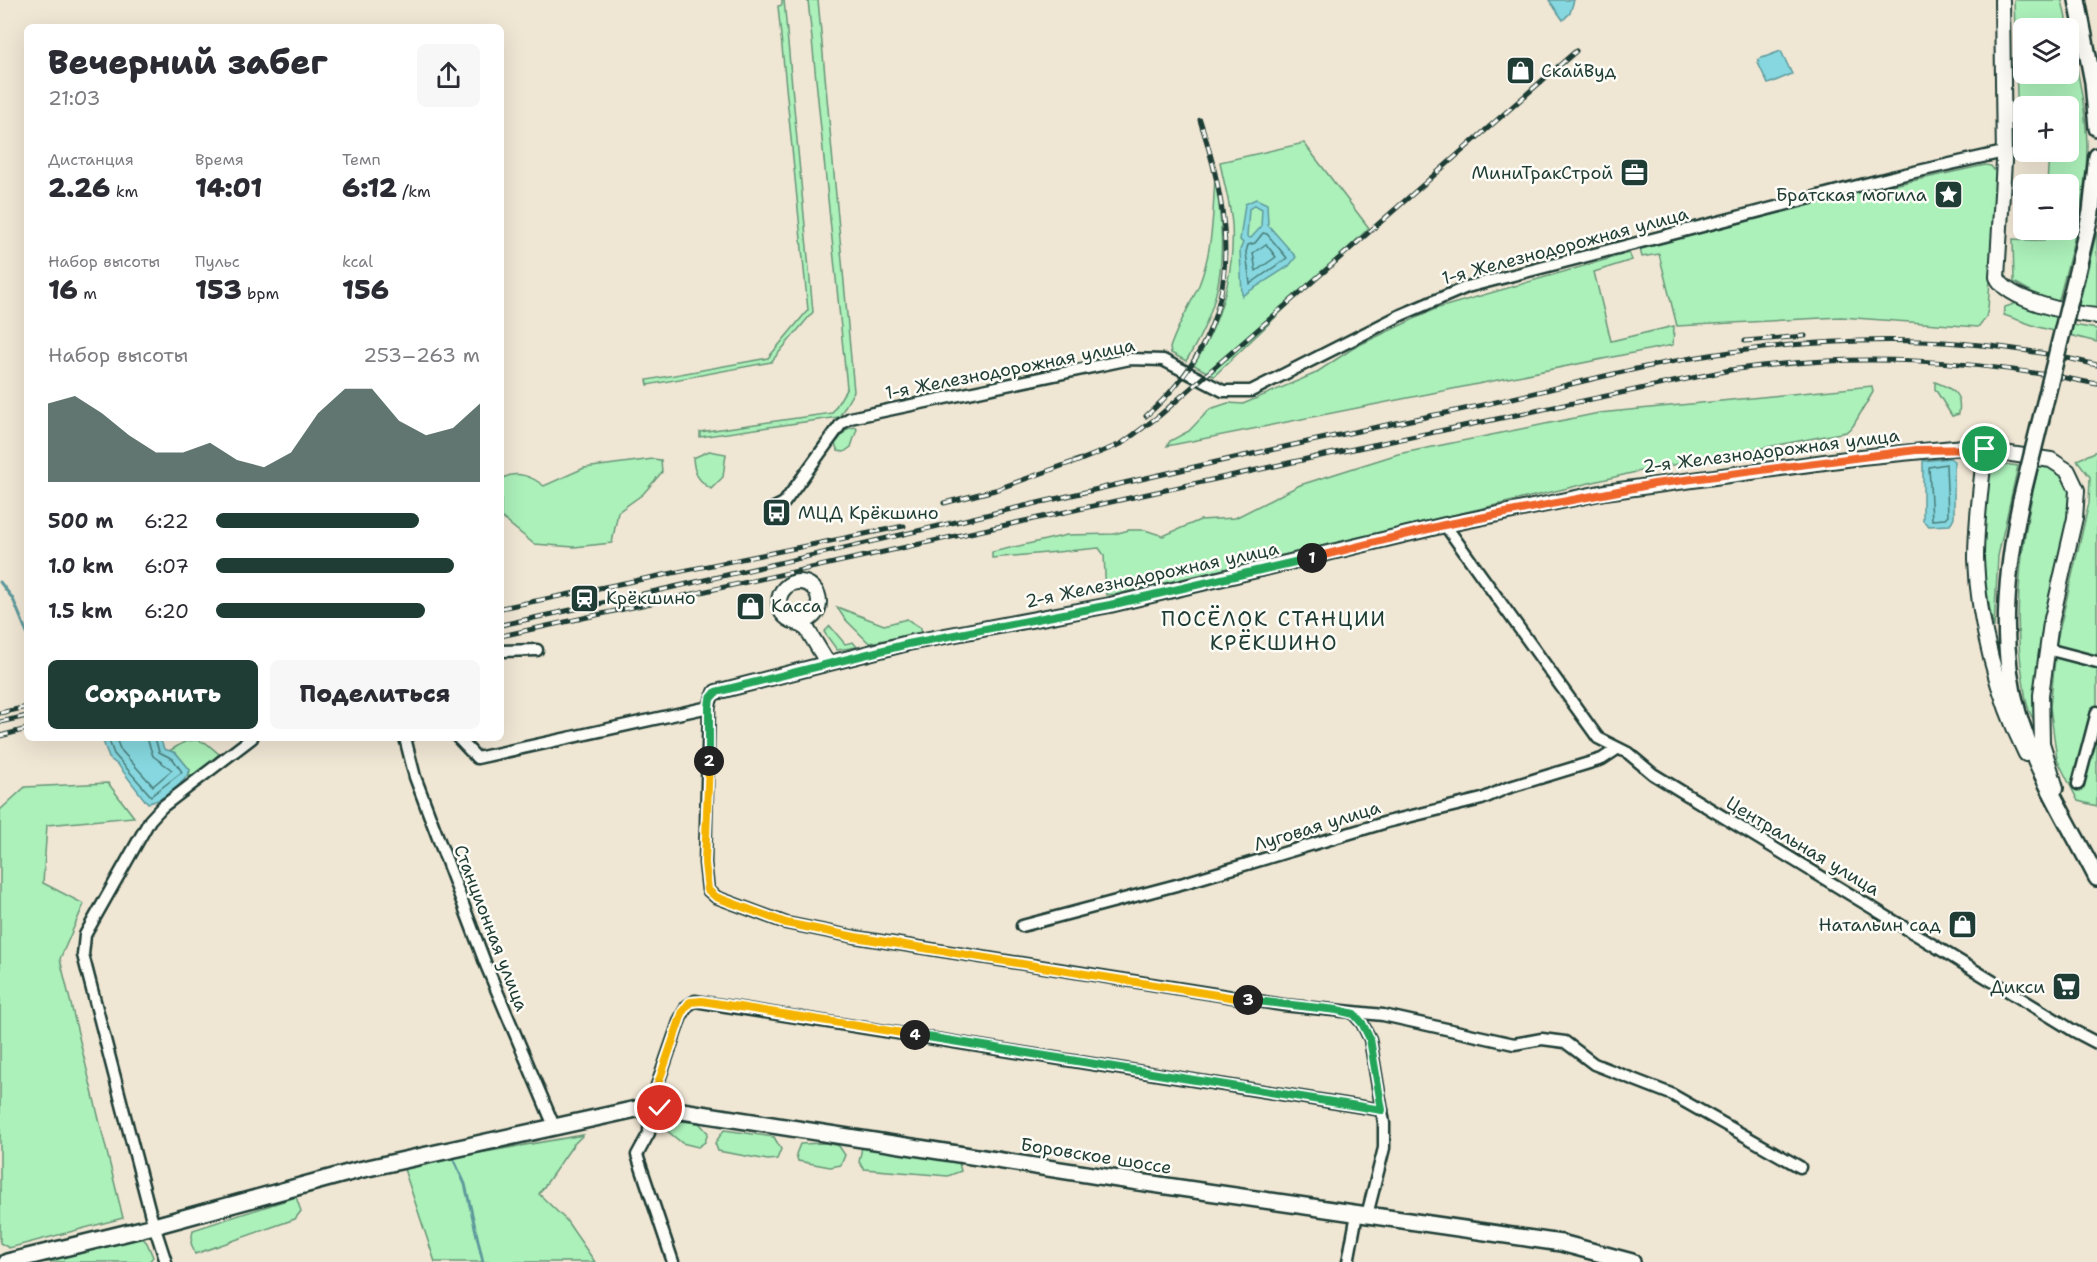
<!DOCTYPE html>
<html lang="ru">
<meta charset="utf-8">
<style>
:root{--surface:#fff;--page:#f7f7f7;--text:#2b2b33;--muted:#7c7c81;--accent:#1f3d34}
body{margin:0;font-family:"Shantell Sans",sans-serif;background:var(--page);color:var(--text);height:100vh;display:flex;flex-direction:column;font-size:22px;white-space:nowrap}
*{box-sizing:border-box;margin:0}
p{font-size:20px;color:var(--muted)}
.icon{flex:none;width:33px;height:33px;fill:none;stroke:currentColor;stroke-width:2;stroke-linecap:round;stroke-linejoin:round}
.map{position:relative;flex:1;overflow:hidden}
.panel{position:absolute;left:24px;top:24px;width:480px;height:717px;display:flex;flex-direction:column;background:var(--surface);border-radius:9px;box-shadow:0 6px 24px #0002}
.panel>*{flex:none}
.controls{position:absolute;left:2013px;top:18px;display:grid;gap:12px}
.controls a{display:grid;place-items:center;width:66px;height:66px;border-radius:9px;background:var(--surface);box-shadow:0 6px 24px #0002;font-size:30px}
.pin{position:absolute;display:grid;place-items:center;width:51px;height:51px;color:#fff;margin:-26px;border:3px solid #fff;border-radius:50%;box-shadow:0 2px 6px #0007}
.km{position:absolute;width:30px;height:30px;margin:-15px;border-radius:50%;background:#222;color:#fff;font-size:16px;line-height:30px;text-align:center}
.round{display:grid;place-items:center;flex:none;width:63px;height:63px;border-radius:9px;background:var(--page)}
.summary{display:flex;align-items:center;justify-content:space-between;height:102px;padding:0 24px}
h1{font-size:33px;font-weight:800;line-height:45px}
.metrics{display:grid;grid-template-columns:repeat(3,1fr);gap:9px;height:102px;padding:6px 24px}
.metrics div{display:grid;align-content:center}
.metrics b{font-size:26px;font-weight:800}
.metrics small{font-size:16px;font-weight:400}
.metrics p{font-size:16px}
.chart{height:168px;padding:12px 24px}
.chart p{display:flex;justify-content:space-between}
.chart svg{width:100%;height:108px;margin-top:6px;fill:var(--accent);opacity:.7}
.button{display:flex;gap:12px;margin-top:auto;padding:12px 24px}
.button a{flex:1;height:69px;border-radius:9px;background:var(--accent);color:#fff;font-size:24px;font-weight:800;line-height:69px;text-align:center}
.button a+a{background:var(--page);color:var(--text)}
ul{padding:0 24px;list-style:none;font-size:20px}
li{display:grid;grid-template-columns:96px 72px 1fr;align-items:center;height:45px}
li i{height:15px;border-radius:8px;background:var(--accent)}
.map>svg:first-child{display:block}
.green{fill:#acf0ba;stroke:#669677;stroke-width:1.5}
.water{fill:#86d7df;stroke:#5d999b;stroke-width:1.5;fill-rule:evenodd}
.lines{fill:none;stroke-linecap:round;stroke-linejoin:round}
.shore{stroke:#487b78;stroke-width:1.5}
.stream{stroke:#5d999b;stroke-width:3}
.minor-casing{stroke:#1f3d34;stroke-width:15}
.tertiary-casing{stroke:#1f3d34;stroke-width:18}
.secondary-casing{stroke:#1f3d34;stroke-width:20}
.minor{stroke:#fdfcf7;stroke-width:10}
.tertiary{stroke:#fdfcf7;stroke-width:14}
.secondary{stroke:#fdfcf7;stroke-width:15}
.rail-casing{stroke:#1f3d34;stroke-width:5}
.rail{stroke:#fdfcf7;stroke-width:3;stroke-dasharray:9;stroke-linecap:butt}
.secondary-bridge-casing{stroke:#1f3d34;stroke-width:20;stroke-linecap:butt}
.secondary-bridge{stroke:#fdfcf7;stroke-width:15}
.split-1-casing{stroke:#fff;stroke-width:12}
.split-2-casing{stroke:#fff;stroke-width:12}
.split-3-casing{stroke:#fff;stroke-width:12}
.split-4-casing{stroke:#fff;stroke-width:12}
.split-5-casing{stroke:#fff;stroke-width:12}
.split-1{stroke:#f0652b;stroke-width:8}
.split-2{stroke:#22a559;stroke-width:8}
.split-3{stroke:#f5b400;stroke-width:8}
.split-4{stroke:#22a559;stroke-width:8}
.split-5{stroke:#f5b400;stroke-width:8}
.labels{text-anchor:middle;stroke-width:5;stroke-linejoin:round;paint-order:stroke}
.poi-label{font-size:18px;fill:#1f3d34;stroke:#fdfcf7;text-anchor:start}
.street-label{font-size:18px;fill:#1f3d34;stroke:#fdfcf7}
.quarter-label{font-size:21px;letter-spacing:1.5px;fill:#1f3d34;stroke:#fdfcf7}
</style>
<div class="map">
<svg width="2097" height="1262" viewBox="0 0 2097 1262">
<rect width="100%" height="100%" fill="#f0e6d4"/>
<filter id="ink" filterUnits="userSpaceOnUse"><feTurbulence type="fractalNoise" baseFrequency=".0167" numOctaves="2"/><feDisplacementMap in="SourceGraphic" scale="12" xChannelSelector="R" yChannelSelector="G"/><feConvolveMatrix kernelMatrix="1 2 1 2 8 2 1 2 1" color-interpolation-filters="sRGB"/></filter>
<g filter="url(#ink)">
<g class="green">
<path d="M 782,0 L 784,0 L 813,312 L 771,362 L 648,385 L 647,380 L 768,358 L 808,310 L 778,6 L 782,5 Z"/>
<path d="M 808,0 L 818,0 L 854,391 L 839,417 L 700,437 L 700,432 L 832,413 L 847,388 Z"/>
<path d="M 2014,0 L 2062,0 L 2068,28 L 2024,28 L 2024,74 L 2068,74 L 2069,31 C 2077,69 2086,106 2087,145 C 2087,202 2069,257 2056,312 L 2043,298 L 2014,282 L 2013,239 L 2044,241 L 2045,230 L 2068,230 L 2068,184 L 2047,184 L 2049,152 L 2068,152 L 2068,106 L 2024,106 L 2023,128 L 2018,127 Z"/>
<path d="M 1304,143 L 1369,228 L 1214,376 L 1194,365 C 1220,323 1235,274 1232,224 C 1230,202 1224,185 1220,162 Z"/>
<path d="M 1985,165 L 1991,166 L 1997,174 L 1988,309 L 1986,317 L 1978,327 L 1841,317 L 1677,326 L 1659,254 L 1642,257 L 1640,249 L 1825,200 Z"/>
<path d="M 1215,175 C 1226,248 1227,297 1186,361 L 1171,353 L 1170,348 C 1177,326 1190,306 1199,285 C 1213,250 1213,212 1215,175 Z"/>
<path d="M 2097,231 L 2097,310 L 2078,309 Z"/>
<path d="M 1629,253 L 1632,260 L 1594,272 L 1611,341 L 1674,326 L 1673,345 L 1167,446 L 1170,441 L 1189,431 L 1210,409 L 1228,403 L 1243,404 L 1314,374 L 1355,347 L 1435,309 Z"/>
<path d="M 2020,302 L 2073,325 L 2097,329 L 2097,342 L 2038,327 L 2004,315 L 2005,307 Z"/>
<path d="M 1935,382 C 1954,389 1962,394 1959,414 L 1952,416 L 1935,389 Z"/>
<path d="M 1872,386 L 1873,392 L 1853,426 L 1846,432 L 1636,472 L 1118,594 L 1106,595 L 1104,555 L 1099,548 L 992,558 L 992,552 L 1067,535 L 1114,534 L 1129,530 L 1145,530 L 1163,536 L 1200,520 L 1235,518 L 1300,485 L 1398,454 L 1599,413 Z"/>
<path d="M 855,427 L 857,429 L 851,447 L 844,452 L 838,451 L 835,444 L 847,429 Z"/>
<path d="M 709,451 L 726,454 L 723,477 L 711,489 C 698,480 694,474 693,458 Z"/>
<path d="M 2097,451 L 2097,806 L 2078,801 L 2057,759 L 2050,707 L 2057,640 L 2089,503 L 2090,477 L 2077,460 Z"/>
<path d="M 653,459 L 661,460 L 662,472 L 643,494 L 618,512 L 612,543 L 574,547 L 534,544 L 501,517 L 501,479 C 517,470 531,476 544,486 L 584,468 Z"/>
<path d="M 2040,460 L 2057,465 L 2075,492 L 2035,722 C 2026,709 2025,694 2023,679 C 2011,605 2023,532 2040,460 Z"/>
<path d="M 2003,464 L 2018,466 L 1998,556 L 1994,628 C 1981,577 1980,517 1989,466 Z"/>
<path d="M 837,607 L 884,625 L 907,619 L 921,628 L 921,633 L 869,643 L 844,618 Z"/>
<path d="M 830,626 L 845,644 L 853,642 L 857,647 L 837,650 L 824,632 Z"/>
<path d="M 197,740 L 206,743 L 219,754 L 187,783 L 190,770 L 176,753 L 169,751 L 186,741 Z"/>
<path d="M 108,783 L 134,817 L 47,825 L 43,883 L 84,904 L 60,959 L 123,1218 L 9,1248 L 0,1243 L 0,810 L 25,787 Z"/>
<path d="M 661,1119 L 699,1123 L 708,1133 L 705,1142 L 698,1147 L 682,1143 L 660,1125 Z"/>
<path d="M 724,1130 L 774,1137 L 781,1149 L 777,1159 L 768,1160 L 718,1151 L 715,1143 Z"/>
<path d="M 583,1135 L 573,1145 L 539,1194 L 566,1220 L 595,1262 L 435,1262 L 403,1166 Z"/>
<path d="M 825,1143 L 839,1146 L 845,1155 L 841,1165 L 830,1167 L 798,1161 L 796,1154 L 800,1144 Z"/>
<path d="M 862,1147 L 959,1163 L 961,1171 L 948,1176 L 864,1169 L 859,1162 Z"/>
<path d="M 296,1197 L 301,1211 L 295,1219 L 195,1254 L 191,1243 L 193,1230 Z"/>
<path d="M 141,1236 L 147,1243 L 153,1257 L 149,1262 L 34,1262 Z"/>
</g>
<g class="water">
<path d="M 1549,0 L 1574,0 L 1570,13 L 1563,20 Z"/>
<path d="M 1781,51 L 1792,74 L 1768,84 L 1758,63 L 1759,59 Z"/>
<path d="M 1256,199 L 1267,204 L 1268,225 L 1296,257 L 1289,266 L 1242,296 L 1240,250 L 1243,243 L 1240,240 L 1245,204 ZM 1255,205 L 1262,209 L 1261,227 L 1251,238 L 1247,237 L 1249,209 Z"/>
<path d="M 1950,458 L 1954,461 L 1954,517 L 1950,525 L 1929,526 L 1923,521 L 1923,461 Z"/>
<path d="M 102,738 L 160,738 L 164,749 L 176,753 L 190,770 C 184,784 162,802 147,803 L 119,766 L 109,758 Z"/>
</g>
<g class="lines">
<g class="shore">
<path d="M 1263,233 L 1267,234 L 1287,258 L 1250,284 L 1246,252 L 1248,245 L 1255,243 Z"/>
<path d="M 1266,244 L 1276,257 L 1256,271 L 1253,253 Z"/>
<path d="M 1946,464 L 1948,516 L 1945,519 L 1932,520 L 1929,467 Z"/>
<path d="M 108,738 L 114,754 L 151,796 L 182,772 L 173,759 L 159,752 L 155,738"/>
<path d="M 116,738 L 120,749 L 153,786 L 172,770 L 153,756 L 147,738"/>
</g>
<g class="stream">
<path d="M 0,582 L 13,599 L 27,633"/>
<path d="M 454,1160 L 465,1184 L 483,1262"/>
</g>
<defs>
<g id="minor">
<path d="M 774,508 L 784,503 L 841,424 L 850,418 L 1130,359 L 1163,360 L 1223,391 L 1251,391 L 1401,315 L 1467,287 L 1892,177 L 2004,152"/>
<path d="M 1445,525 L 1598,738 L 1628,753 L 1653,774 L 2074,1031 L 2097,1043"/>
<path d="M 2047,649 L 2097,662"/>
<path d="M 501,651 L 537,650"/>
<path d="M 716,692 L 712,697 L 709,707 L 705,863 L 708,890 L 716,897 L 786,923 L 855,937 L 1283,1005 L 1383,1015 L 1514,1044 L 1542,1039 L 1565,1042 L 1594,1064 L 1671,1094 L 1800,1167"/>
<path d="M 405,738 L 415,777 L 486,965 L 554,1126"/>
<path d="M 458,738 L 477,758 L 709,707"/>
<path d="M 2078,784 L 2097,712"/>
<path d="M 1022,926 L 1184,883 L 1387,822 L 1482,799 L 1507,788 L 1602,759 L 1617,749"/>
<path d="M 1354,1014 L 1362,1023 L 1370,1039 L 1384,1123 L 1384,1148 L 1367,1215"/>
<path d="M 166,1262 L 151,1216 L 83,955 L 85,935 L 150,820 L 162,807 L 252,738"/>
<path d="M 673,1262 L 637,1155 L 649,1133 L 650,1106 L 680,1019 L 687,1006 L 695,1001 L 1382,1110"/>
<path d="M 1348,1262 L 1357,1214"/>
</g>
<g id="tertiary">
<path d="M 2002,0 L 2004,161 L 1997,277 C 2007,301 2073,314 2097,316"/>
<path d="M 1985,449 C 1981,485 1976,522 1976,559 C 1978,623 1998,697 2026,754"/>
<circle cx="799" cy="602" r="20"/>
<path d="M 796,622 L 807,629 L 827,662"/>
<path d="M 716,692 L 908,643 L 1110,605 L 1445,525 L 1605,492 L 1861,457 L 1964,447 L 2051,460 L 2068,471 L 2077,490 L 2075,518 L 2051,623 L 2041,695 L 2042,743 L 2056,788"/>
</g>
<g id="secondary">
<path d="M 2077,0 L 2093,82 L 2097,128"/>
<path d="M 2076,276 L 2091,212 L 2097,156"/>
<path d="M 2021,500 C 2007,568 1998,644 2018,713 C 2035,771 2070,825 2097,878"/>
<path d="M 7,1262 L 154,1226 L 359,1170 L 650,1106 L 1118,1179 L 1561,1243 L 1632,1262"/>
</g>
</defs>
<use href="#minor" class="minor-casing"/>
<use href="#tertiary" class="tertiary-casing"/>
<use href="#secondary" class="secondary-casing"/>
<use href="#minor" class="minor"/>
<use href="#tertiary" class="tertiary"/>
<use href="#secondary" class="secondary"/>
<defs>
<g id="rail">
<path d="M 1745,341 L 1805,336"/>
<path d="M 1146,416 C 1243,330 1237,234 1200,120"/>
<path d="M 1073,463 L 1121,444 L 1159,416 L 1576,51"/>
<path d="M 944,503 L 995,490 L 1081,459"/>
<path d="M 501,608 L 904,526"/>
<path d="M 501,625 C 813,559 1122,479 1435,415 C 1534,396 1631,365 1731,352 C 1852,335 1978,335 2097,365"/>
<path d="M 501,636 L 1325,455 L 1730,370 C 1858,352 1971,359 2097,384"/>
<path d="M 0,713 L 27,707"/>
<path d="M 0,722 L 27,716"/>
<path d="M 0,736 L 27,729"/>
</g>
</defs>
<use href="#rail" class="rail-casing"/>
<use href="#rail" class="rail"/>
<defs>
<path id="secondary-bridge" d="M 2021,500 L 2076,276"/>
</defs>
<use href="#secondary-bridge" class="secondary-bridge-casing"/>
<use href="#secondary-bridge" class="secondary-bridge"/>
</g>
</g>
<g class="lines" filter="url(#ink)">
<defs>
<path id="split-1" d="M 1312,558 L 1444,525 L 1654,484 L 1916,450 L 1985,449"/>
<path id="split-2" d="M 709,761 L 709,707 L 710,699 L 716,692 L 908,644 L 1110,605 L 1312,558"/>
<path id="split-3" d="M 709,761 L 705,863 L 708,890 L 716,897 L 786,923 L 855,937 L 1248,1000"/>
<path id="split-4" d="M 915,1035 L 1382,1110 L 1370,1039 L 1362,1023 L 1354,1014 L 1337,1010 L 1248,1000"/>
<path id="split-5" d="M 660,1108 L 650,1107 L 683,1011 L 690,1002 L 702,1001 L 915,1035"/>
</defs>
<use href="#split-1" class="split-1-casing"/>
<use href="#split-2" class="split-2-casing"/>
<use href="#split-3" class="split-3-casing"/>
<use href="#split-4" class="split-4-casing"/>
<use href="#split-5" class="split-5-casing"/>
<use href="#split-1" class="split-1"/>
<use href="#split-2" class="split-2"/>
<use href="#split-3" class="split-3"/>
<use href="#split-4" class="split-4"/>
<use href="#split-5" class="split-5"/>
</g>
<defs>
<symbol id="shop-square" viewBox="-11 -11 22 22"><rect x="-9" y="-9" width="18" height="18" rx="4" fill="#1f3d34" stroke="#fdfcf7"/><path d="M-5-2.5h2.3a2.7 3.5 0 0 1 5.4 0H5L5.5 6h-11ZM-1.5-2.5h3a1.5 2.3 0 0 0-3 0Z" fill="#fff"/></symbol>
<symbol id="office-square" viewBox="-11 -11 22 22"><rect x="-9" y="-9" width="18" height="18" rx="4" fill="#1f3d34" stroke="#fdfcf7"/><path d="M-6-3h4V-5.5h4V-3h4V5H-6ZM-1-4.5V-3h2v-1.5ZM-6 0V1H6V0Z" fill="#fff"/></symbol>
<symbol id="sight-square" viewBox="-11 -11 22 22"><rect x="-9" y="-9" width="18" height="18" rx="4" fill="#1f3d34" stroke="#fdfcf7"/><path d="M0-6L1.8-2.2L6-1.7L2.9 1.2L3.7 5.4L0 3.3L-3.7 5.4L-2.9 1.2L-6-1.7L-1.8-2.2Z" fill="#fff"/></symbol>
<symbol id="bus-square" viewBox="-11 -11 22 22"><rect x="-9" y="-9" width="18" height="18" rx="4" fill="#1f3d34" stroke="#fdfcf7"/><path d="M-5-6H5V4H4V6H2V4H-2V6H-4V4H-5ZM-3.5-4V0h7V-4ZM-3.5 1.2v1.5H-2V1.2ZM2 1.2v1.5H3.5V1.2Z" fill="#fff"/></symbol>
<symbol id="station-square" viewBox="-11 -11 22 22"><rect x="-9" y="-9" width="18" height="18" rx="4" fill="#1f3d34" stroke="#fdfcf7"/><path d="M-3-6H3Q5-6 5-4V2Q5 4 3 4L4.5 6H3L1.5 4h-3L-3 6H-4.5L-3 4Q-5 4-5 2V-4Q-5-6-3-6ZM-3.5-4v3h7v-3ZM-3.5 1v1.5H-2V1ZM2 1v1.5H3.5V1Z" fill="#fff"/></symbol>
<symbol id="supermarket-square" viewBox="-11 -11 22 22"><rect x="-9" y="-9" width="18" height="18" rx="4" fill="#1f3d34" stroke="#fdfcf7"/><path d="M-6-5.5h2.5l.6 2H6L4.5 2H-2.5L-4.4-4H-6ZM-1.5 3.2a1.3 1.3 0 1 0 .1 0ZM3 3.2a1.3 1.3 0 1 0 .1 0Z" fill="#fff"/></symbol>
</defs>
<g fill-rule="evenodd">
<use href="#shop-square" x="1504" y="54" width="33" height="33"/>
<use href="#office-square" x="1618" y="156" width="33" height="33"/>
<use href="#sight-square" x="1932" y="178" width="33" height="33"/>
<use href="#bus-square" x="760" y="496" width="33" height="33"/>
<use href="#station-square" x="568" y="582" width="33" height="33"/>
<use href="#shop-square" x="734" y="590" width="33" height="33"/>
<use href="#shop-square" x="1946" y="908" width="33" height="33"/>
<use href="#supermarket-square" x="2050" y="970" width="33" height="33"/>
</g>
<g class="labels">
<g class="poi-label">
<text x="1541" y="77">СкайВуд</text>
<text x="1613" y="179" text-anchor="end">МиниТракСтрой</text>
<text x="1927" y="201" text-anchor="end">Братская могила</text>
<text x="798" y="519">МЦД Крёкшино</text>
<text x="606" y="604">Крёкшино</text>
<text x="771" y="612">Касса</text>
<text x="1941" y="931" text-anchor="end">Натальин сад</text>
<text x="2045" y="993" text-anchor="end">Дикси</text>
</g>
<g class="street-label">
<text transform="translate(1565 246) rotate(-15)" y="6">1-я Железнодорожная улица</text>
<text transform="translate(1010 369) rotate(-11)" y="6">1-я Железнодорожная улица</text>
<text transform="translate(1771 451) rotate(-7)" y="6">2-я Железнодорожная улица</text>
<text transform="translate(1152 575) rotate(-12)" y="6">2-я Железнодорожная улица</text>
<text transform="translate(1317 826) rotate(-17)" y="6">Луговая улица</text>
<text transform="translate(1803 846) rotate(31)" y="6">Центральная улица</text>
<text transform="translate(491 928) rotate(69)" y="6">Станционная улица</text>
<text transform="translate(1096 1156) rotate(9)" y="6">Боровское шоссе</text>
</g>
<g class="quarter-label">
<text x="1274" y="626">ПОСЁЛОК СТАНЦИИ<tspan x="1274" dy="24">КРЁКШИНО</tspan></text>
</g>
</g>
</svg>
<div class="controls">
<a><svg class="icon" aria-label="layers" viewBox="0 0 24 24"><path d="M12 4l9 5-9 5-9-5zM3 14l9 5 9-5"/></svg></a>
<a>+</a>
<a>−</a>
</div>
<div class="pin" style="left:1985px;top:449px;background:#1e9e55"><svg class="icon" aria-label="arrive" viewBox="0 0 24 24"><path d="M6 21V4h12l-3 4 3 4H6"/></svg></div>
<div class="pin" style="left:660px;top:1108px;background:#d93025"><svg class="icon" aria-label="check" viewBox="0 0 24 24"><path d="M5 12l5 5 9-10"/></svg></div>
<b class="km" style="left:1312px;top:558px">1</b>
<b class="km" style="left:709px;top:761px">2</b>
<b class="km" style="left:1248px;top:1000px">3</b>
<b class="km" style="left:915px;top:1035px">4</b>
<section class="panel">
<div class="summary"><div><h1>Вечерний забег</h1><p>21:03</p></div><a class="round"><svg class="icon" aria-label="share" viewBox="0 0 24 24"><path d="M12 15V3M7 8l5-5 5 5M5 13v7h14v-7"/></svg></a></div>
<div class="metrics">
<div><p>Дистанция</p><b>2.26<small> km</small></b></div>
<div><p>Время</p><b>14:01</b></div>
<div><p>Темп</p><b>6:12<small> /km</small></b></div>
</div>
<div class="metrics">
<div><p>Набор высоты</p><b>16<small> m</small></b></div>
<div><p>Пульс</p><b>153<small> bpm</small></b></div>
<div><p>kcal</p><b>156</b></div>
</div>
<div class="chart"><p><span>Набор высоты</span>253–263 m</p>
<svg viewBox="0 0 160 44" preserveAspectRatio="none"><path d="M0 44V12L10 9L20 16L30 25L40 32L50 32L60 28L70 35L80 38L90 32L100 16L110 6L120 6L130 19L140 25L150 22L160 12V44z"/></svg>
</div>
<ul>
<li><b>500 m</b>6:22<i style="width:77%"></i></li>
<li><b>1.0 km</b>6:07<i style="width:90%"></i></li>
<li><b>1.5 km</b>6:20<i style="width:79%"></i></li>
</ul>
<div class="button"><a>Сохранить</a><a>Поделиться</a></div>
</section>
</div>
